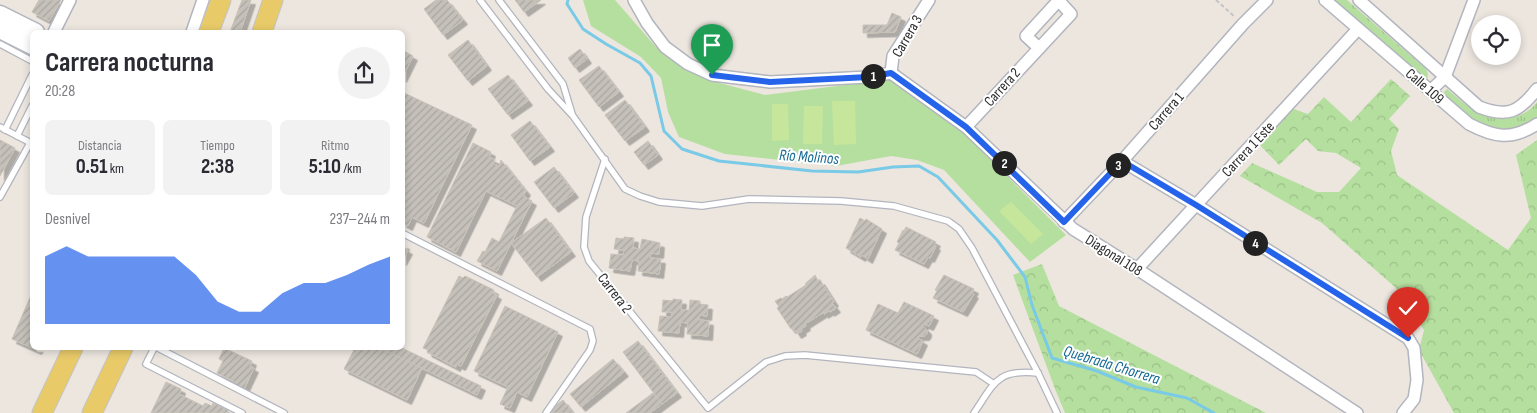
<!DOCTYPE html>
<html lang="es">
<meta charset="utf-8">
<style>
:root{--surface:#fff;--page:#f2f2f3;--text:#2b2b33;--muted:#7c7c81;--accent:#2563eb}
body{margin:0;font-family:"Sofia Sans Condensed",sans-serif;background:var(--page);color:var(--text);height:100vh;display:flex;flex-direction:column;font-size:19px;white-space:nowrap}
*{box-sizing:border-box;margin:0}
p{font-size:16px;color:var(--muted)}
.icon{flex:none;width:28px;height:28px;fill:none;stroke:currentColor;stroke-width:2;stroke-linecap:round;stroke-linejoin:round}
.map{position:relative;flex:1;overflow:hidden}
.details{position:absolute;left:30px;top:30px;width:375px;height:320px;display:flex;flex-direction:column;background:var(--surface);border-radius:8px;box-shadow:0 2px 8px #0003}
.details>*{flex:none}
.tools{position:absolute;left:1471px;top:15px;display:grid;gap:10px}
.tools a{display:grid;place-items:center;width:50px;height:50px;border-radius:50%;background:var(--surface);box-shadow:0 2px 8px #0003;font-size:25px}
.pin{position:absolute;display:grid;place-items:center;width:42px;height:42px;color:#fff;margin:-51px -21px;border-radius:50% 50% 50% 0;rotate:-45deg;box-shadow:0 0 5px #0007}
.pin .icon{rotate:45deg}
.km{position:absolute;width:25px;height:25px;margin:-12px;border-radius:50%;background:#222;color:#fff;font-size:14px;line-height:25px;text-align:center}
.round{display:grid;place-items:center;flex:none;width:52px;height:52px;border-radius:26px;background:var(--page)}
.head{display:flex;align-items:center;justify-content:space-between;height:85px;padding:0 15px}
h1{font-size:28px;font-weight:700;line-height:38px}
.stats{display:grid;grid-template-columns:repeat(3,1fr);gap:8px;height:85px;padding:5px 15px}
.stats div{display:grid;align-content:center;border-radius:8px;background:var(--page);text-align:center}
.stats b{font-size:21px;font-weight:700}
.stats small{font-size:14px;font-weight:400}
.stats p{font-size:14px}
.chart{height:140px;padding:10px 15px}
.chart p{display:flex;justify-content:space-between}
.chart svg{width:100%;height:90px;margin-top:5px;fill:var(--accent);opacity:.7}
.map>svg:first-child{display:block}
.grass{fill:url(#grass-tufts)}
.forest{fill:url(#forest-crowns)}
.park{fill:#b5df9f}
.pitch{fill:#c6e69b}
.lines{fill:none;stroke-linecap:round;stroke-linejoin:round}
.stream{stroke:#79cae7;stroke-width:3}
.building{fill:url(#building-hatch);stroke:#c8c2b8;filter:url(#shadow)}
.lane-casing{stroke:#b2b5be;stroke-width:8}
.street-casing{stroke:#b2b5be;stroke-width:14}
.secondary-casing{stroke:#b2b5be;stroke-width:19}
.primary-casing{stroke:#c4c4c4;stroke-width:21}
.path{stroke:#c4c4c4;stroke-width:2;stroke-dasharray:4 2.5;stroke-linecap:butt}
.lane{stroke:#fff;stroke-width:5.5}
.street{stroke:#fff;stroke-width:11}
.secondary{stroke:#fff;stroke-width:16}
.primary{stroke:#e8ca68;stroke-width:19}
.route-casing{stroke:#fff;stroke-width:10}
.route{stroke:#2563eb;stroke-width:6}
.labels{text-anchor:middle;stroke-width:4;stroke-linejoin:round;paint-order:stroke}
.street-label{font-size:15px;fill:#2c2c2c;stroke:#fff}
.water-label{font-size:16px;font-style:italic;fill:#166a95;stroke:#fff}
</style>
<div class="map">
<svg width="1537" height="413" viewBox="0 0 1537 413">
<defs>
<pattern id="grass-tufts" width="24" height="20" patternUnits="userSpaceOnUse" patternTransform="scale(1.25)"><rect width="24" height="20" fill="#b5df9f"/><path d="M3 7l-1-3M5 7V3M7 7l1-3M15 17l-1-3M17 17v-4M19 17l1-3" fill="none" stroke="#9cc089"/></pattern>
<pattern id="forest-crowns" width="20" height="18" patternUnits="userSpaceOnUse" patternTransform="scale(1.25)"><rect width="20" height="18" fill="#b5df9f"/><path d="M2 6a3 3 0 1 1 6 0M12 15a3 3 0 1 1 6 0" fill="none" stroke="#9cc089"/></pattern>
<pattern id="building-hatch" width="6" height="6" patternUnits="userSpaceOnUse" patternTransform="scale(1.25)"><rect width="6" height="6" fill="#c5c1ba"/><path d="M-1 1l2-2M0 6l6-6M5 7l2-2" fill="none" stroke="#a9a6a0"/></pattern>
<filter id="shadow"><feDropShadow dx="4.5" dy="4.5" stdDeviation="0" flood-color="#0004"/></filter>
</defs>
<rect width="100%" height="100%" fill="#ece6df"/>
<g class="grass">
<path d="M 1333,0 L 1347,0 L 1426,69 L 1428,74 L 1427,81 Z"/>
<path d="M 1447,89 C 1466,105 1483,122 1510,118 C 1521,116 1530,111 1537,102 L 1537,118 C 1494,143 1473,123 1442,94 Z"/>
</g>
<g class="forest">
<path d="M 1391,79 L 1410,96 L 1389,119 L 1399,129 L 1391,151 L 1397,175 L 1508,250 L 1531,218 L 1516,155 L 1537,140 L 1537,413 L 1454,413 L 1419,350 L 1424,330 L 1396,288 L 1322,223 L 1240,176 L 1252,163 L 1317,192 L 1339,192 L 1361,168 L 1336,153 L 1318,151 L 1306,139 L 1279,165 L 1256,141 L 1291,108 L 1308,114 L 1324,97 L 1351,122 Z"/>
<path d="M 1042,264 L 1059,306 L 1266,413 L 1065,413 L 1055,389 L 1013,275 Z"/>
</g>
<path class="park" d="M 583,0 L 615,0 L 656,47 L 712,81 L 765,95 L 893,79 L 966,135 L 1066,235 L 1030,262 L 944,170 L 917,160 L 891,156 L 836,166 L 725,154 L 679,137 L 668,112 L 661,78 L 641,57 L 591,26 Z"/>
<g class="pitch">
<path d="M 832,101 L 855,101 L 856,144 L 834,145 Z"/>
<path d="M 772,104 L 788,104 L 789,140 L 772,141 Z"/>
<path d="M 804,106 L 823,106 L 822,144 L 803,144 Z"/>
<path d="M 1011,202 L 1043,234 L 1031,244 L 999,211 Z"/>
</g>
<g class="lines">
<path class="stream" d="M 568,0 L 567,4 L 583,29 L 606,44 L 640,63 L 651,76 L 664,131 L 682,149 L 719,161 L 812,171 L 858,172 L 893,167 L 919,166 L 938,177 L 997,240 L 1025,277 L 1032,305 L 1052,358 L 1097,371 L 1136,387 L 1187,398 L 1214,413"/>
</g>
<g class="building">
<path d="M 39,0 L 61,0 L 49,21 L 32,12 Z"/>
<path d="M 242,0 L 251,0 L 240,32 L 230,32 Z"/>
<path d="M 436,0 L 447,0 L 463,20 L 443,35 L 424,9 Z"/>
<path d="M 515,0 L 541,0 L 524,12 Z"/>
<path d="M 892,13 L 901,17 L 895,32 L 863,33 L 863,25 L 887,25 Z"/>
<path d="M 468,40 L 487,66 L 468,81 L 448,55 Z"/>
<path d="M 580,49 L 587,59 L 575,68 L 568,58 Z"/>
<path d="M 402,50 L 413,56 L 402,78 Z"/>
<path d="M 599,66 L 619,92 L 599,107 L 579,80 Z"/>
<path d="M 508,75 L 528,101 L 508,115 L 488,89 Z"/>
<path d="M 402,92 L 472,125 L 424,223 L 412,217 L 408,226 L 402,223 Z"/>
<path d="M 625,100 L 645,127 L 625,141 L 605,115 Z"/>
<path d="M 530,121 L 550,147 L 530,161 L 511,135 Z"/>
<path d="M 0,140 L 15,148 L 0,176 Z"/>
<path d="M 648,141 L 658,155 L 644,165 L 634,152 Z"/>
<path d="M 473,143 L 491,152 L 489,157 L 495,160 L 493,164 L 499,166 L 501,160 L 526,191 L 523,196 L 532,201 L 497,271 L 477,261 L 483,251 L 485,252 L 492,238 L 499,242 L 517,206 L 486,191 L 456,252 L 427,237 Z"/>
<path d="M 554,167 L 574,193 L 554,208 L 534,182 Z"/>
<path d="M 546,218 L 571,252 L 537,277 L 511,243 Z"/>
<path d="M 860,218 L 865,221 L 866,219 L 882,229 L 868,259 L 862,255 L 861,257 L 846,248 Z"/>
<path d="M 906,227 L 936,242 L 934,245 L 936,246 L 930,258 L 928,257 L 924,264 L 895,250 L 899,243 L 897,242 L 903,230 L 904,231 Z"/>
<path d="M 624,237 L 634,238 L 633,248 L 640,249 L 642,239 L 660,243 L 659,254 L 651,253 L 650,258 L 661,259 L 659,274 L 638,271 L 639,261 L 632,260 L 630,271 L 609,268 L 611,254 L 623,255 L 624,250 L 614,249 L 616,238 L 624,239 Z"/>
<path d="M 402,244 L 405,245 L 404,248 L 408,250 L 402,261 Z"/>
<path d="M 815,275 L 818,281 L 820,280 L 834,302 L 832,303 L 836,308 L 830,312 L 830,310 L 824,314 L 824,312 L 805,324 L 806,326 L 801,329 L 802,331 L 797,334 L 793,328 L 791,329 L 777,308 L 779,307 L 775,301 L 781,298 L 782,299 L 786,296 L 787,297 L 806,285 L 805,284 Z"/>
<path d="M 944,275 L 974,289 L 972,293 L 974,294 L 963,312 L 933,298 L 937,291 L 935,290 Z"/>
<path d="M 459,276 L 463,278 L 465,276 L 494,290 L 493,293 L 497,295 L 461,366 L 457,364 L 456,367 L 427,352 L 428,350 L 423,348 Z"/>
<path d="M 32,293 L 32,348 L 39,348 L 37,350 L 12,339 Z"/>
<path d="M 673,299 L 682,300 L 681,310 L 689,310 L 690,300 L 700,301 L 700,304 L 708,305 L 707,316 L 699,315 L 699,320 L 709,321 L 708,336 L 687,334 L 688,323 L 680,322 L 679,333 L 658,331 L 660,316 L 672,317 L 672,312 L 662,312 L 663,300 L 673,301 Z"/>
<path d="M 904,302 L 934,316 L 929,326 L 924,324 L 923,326 L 927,330 L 927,333 L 925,336 L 919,336 L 918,338 L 923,341 L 917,354 L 866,330 L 878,304 L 898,313 Z"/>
<path d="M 505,306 L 558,332 L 527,397 L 517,392 L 510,408 L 500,404 L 508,387 L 474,371 Z"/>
<path d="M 638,341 L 677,393 L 662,404 L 623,352 Z"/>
<path d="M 224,348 L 252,361 L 250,366 L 254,368 L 244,389 L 234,384 L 235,382 L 217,373 L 223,361 L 219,359 Z"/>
<path d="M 355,348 L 380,348 L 422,368 L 407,400 L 344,369 Z"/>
<path d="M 380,348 L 402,348 L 481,386 L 477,395 Z"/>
<path d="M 613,359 L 624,372 L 581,407 L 570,394 Z"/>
<path d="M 166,382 L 181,389 L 179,394 L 203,406 L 205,403 L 212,406 L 213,403 L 228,410 L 227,413 L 151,413 Z"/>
<path d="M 653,393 L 662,404 L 650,413 L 626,413 Z"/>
<path d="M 563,400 L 573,413 L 552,413 L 550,410 Z"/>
</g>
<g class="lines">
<defs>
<g id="lane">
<path d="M 480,0 L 548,89 L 573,116 L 625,189 L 640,196 L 659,202 L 702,206 L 749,199 L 841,201 L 894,206 L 948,221 L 959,229 L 972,248 L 1038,373 L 1057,413"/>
<path d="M 499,0 L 563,84 L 572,114"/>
<path d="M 0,44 L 32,61"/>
<path d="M 0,127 L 31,143"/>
<path d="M 5,130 L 32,75"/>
<path d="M 17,136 L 32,106"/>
<path d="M 605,159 L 586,217 L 584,247 L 589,261 L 708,408 L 766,362 L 785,356 L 805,355 L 976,372 L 994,384"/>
<path d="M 0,197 L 30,143"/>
<path d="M 402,233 L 590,329 L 593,341 L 590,350 L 546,413"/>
<path d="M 154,348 L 146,364 L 242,413"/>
<path d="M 158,348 L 284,413"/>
<path d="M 974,413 C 995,382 997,369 1038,373"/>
</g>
<g id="street">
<path d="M 634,0 L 647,23 L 665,47 L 688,64 L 712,75 L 770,82 L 868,77 L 891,73"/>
<path d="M 1325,0 L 1469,124 C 1494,137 1511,141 1537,124"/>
<path d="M 1359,0 L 1479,107 C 1508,118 1519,112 1537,89"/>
<path d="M 54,32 L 70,0"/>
<path d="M 192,32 L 203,0"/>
<path d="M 1039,48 L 1026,36 L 1059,0"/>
<path d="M 891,73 L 966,127 L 1073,229 L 1137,269 L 1357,413"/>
<path d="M 891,73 L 893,56 L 929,0"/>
<path d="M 1430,91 L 1445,77 L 1474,0"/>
<path d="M 966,127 L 1071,14 L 1059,1"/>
<path d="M 1122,161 L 1196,205 L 1408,338 L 1414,348 L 1417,380 L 1414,399 L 1403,413"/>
<path d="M 1064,222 L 1122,161 L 1243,24 L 1267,0"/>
<path d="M 1137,269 L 1358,29"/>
</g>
<g id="secondary">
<path d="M 0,14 L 36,32"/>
<path d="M 0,30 L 32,46"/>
</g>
<g id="primary">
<path d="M 209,32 L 221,0"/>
<path d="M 262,32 L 273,0"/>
<path d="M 42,413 L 73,348"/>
<path d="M 92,413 L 123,348"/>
</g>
</defs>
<use href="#lane" class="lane-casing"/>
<use href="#street" class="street-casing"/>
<use href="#secondary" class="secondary-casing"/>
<use href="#primary" class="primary-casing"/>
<path class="path" d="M 1216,0 L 1235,17"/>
<use href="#lane" class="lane"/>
<use href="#street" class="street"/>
<use href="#secondary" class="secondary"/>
<use href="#primary" class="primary"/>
</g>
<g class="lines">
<defs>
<path id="route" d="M 712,75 L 770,82 L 868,77 L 891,73 L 966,127 L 1064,222 L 1122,161 L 1196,205 L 1408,338"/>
</defs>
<use href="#route" class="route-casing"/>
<use href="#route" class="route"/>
</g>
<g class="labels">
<g class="street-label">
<text transform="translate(907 36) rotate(-60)" y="5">Carrera 3</text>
<text transform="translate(1425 86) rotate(41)" y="5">Calle 109</text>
<text transform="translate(1002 87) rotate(-48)" y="5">Carrera 2</text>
<text transform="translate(1166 111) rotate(-49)" y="5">Carrera 1</text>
<text transform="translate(1248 149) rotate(-47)" y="5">Carrera 1 Este</text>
<text transform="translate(1114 255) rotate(32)" y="5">Diagonal 108</text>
<text transform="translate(615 293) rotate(52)" y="5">Carrera 2</text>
</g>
<g class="water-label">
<text transform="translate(809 156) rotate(4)" y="6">Río Molinos</text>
<text transform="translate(1112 364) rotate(17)" y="6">Quebrada Chorrera</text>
</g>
</g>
</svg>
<div class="tools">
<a><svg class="icon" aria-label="locate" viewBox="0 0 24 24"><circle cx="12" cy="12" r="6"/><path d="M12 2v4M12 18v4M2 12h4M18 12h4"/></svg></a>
</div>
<div class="pin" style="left:712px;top:75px;background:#1e9e55"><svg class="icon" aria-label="arrive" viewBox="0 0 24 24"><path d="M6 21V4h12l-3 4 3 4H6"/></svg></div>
<div class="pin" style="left:1408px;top:338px;background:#d93025"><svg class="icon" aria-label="check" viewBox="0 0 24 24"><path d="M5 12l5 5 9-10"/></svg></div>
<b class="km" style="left:873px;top:76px">1</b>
<b class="km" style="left:1004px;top:163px">2</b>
<b class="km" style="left:1118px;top:165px">3</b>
<b class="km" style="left:1255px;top:243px">4</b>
<section class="details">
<div class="head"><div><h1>Carrera nocturna</h1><p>20:28</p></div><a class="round"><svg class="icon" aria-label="share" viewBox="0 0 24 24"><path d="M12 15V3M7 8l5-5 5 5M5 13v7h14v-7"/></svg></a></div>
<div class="stats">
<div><p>Distancia</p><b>0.51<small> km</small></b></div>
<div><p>Tiempo</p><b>2:38</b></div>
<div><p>Ritmo</p><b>5:10<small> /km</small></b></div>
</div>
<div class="chart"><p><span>Desnivel</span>237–244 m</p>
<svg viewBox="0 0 160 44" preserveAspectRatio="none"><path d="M0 44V11L10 6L20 11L30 11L40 11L50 11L60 11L70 20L80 33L90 38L100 38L110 29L120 24L130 24L140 20L150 15L160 11V44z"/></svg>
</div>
</section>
</div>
